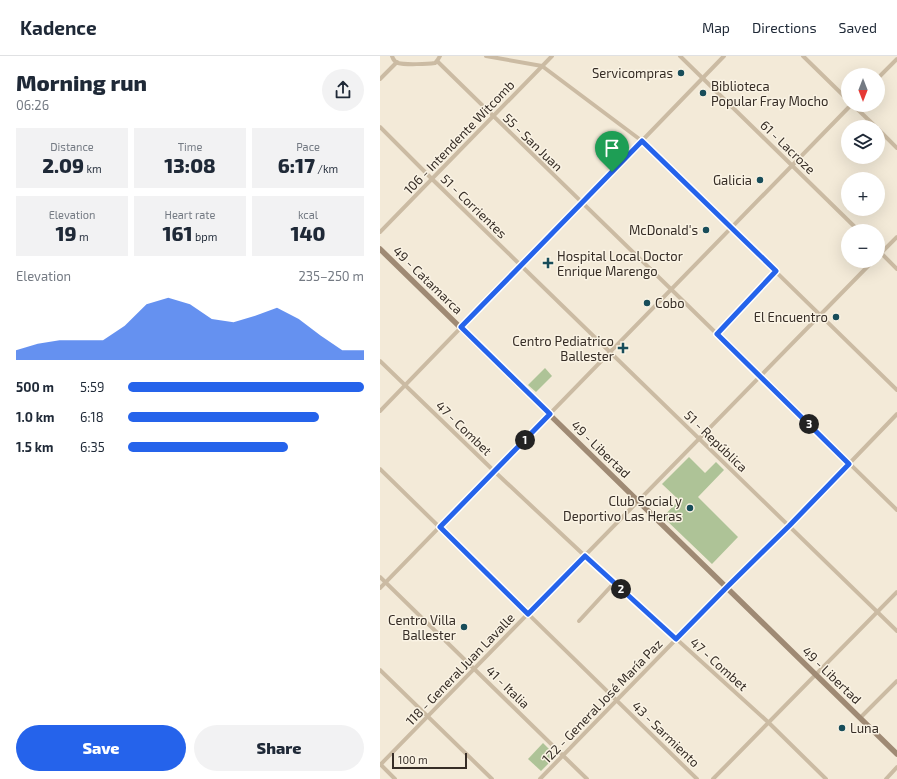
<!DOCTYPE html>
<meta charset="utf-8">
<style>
:root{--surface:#fff;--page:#f2f2f3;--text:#1f2937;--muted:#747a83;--line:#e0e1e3;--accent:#2563eb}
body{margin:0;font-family:"Exo 2",sans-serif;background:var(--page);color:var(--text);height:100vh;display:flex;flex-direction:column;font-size:15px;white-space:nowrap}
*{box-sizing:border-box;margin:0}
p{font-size:13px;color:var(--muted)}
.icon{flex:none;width:22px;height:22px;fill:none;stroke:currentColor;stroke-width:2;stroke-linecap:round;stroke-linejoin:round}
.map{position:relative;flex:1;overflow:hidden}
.panel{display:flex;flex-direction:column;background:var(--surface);width:380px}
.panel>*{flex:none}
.needle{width:26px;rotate:180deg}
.tools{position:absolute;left:461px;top:12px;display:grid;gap:8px}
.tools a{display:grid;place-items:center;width:44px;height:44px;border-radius:50%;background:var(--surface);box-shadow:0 4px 16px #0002;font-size:20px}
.scale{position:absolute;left:12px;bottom:10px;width:75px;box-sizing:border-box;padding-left:4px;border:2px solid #362d26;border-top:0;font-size:11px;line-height:14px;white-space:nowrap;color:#362d26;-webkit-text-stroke:3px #faf3e4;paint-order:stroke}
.pin{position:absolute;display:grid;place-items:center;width:34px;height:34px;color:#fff;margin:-41px -17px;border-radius:50% 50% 50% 0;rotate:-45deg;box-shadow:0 0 4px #0007}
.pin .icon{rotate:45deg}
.km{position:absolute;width:20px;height:20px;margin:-10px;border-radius:50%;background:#222;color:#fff;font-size:11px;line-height:20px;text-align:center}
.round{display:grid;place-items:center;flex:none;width:42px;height:42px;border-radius:21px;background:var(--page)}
.headline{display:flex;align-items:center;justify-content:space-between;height:68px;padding:0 16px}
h1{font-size:22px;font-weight:800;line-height:30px}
.figures{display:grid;grid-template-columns:repeat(3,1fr);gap:6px;height:68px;padding:4px 16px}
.figures div{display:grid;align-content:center;border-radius:0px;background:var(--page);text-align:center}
.figures b{font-size:20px;font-weight:800}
.figures small{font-size:11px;font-weight:400}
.figures p{font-size:11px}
.chart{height:112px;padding:8px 16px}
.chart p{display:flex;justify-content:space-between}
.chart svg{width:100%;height:72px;margin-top:4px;fill:var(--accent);opacity:.7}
.button{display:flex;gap:8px;margin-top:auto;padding:8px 16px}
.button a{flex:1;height:46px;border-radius:24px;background:var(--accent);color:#fff;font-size:16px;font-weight:800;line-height:46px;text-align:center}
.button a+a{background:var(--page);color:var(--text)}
ul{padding:0 16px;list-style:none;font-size:13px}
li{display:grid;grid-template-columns:64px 48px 1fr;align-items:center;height:30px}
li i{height:10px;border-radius:5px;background:var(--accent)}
header{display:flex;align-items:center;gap:24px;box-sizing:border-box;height:56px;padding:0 20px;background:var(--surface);border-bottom:1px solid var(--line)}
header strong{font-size:19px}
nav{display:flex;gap:22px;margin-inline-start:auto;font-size:14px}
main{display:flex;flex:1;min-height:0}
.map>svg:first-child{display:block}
.grass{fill:#aec397}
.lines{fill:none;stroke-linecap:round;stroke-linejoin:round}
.street{stroke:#cbbba3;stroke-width:4}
.secondary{stroke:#9f8a74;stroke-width:5.5}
.route-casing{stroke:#fff;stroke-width:8}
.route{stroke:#2563eb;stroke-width:5}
.poi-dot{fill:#184d5a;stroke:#faf3e4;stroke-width:1.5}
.labels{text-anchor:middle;stroke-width:3;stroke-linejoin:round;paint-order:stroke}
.poi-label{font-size:13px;fill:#362d26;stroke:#faf3e4;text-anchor:end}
.street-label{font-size:13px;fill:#362d26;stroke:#faf3e4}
</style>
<header>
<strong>Kadence</strong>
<nav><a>Map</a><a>Directions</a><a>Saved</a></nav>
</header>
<main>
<section class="panel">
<div class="headline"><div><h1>Morning run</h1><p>06:26</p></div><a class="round"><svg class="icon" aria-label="share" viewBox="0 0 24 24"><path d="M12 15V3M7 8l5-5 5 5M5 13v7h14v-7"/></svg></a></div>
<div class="figures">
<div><p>Distance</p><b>2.09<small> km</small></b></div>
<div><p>Time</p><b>13:08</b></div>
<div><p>Pace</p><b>6:17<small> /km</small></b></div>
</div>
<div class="figures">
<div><p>Elevation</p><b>19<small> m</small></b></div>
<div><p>Heart rate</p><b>161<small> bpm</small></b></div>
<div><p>kcal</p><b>140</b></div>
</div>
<div class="chart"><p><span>Elevation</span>235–250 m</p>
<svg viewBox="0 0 160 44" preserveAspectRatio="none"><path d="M0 44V38L10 34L20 32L30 32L40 32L50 23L60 10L70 6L80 10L90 19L100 21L110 17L120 12L130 19L140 29L150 38L160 38V44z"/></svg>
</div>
<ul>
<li><b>500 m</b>5:59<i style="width:100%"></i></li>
<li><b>1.0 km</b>6:18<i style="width:81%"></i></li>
<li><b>1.5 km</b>6:35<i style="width:68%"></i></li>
</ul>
<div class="button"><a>Save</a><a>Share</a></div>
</section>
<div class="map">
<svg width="517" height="723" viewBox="0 0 517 723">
<rect width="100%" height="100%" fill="#f3ead8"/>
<g class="grass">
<path d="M 165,312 L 172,320 L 156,336 L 148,329 Z"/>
<path d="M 309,401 L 325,417 L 336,406 L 344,414 L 318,441 L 358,481 L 332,508 L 283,461 L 299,444 L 282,428 Z"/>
<path d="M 163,687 L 176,700 L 161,715 L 148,703 Z"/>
</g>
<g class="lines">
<g class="street">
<path d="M 12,0 C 13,3 15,6 18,7 C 25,9 48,8 55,7 L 57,5 L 60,0"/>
<path d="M 106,0 L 162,10 L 262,85 L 517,334"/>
<path d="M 300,0 L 479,175"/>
<path d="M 423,0 L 468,44"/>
<path d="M 57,5 L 337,278 L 517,454"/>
<path d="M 498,22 L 517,3"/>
<path d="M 0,23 L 17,6"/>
<path d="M 473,49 L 496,71"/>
<path d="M 0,71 L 52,123 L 517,575"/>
<path d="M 498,73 L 517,92"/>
<path d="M 0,176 L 172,0"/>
<path d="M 498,194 L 517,213"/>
<path d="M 498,200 L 517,181"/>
<path d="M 337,278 L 396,215"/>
<path d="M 0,305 L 114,415 L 205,500 L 388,666 L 446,723"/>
<path d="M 0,355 L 344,0"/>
<path d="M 0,413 L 317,723"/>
<path d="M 0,521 L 207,723"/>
<path d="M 0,532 L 471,49"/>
<path d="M 199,565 L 234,527"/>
<path d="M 0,614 L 112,723"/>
<path d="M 480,662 L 517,625"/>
<path d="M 0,708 L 15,723"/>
<path d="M 0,709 L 493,205"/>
<path d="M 160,723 L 347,531 L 409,470 L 517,358"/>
<path d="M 333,723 L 517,536"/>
<path d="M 506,723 L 517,711"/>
</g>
<path class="secondary" d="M 0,193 L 517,698"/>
</g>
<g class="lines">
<defs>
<path id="route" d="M 262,85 L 396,215 L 337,278 L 469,408 L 409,470 L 347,531 L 296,583 L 205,500 L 148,558 L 60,471 L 170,358 L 81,271 Z"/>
</defs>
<use href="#route" class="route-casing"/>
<use href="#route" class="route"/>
</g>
<g class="poi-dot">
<circle cx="301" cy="17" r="4"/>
<circle cx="323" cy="37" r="4"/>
<circle cx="380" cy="124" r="4"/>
<circle cx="326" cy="174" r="4"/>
<path d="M166 201h4v4h4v4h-4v4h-4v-4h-4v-4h4z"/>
<circle cx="267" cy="247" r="4"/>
<circle cx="456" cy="261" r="4"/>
<path d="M241 286h4v4h4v4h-4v4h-4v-4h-4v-4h4z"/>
<circle cx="310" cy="452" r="4"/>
<circle cx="84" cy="571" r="4"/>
<circle cx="462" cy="672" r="4"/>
</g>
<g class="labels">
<g class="poi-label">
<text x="293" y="22">Servicompras</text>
<text x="331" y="35" text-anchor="start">Biblioteca<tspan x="331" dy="15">Popular Fray Mocho</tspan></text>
<text x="372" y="129">Galicia</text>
<text x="318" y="179">McDonald's</text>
<text x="177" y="205" text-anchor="start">Hospital Local Doctor<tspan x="177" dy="15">Enrique Marengo</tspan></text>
<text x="275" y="252" text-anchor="start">Cobo</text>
<text x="448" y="266">El Encuentro</text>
<text x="234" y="290">Centro Pediatrico<tspan x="234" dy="15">Ballester</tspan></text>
<text x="302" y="450">Club Social y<tspan x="302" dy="15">Deportivo Las Heras</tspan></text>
<text x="76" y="569">Centro Villa<tspan x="76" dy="15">Ballester</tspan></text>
<text x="470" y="677" text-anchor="start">Luna</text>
</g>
<g class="street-label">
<text transform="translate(79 81) rotate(-46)" y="5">106 - Intendente Witcomb</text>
<text transform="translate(153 86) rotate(44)" y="5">55 - San Juan</text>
<text transform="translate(408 91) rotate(44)" y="5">61 - Lacroze</text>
<text transform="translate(94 150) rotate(44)" y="5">51 - Corrientes</text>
<text transform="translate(48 224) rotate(44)" y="5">49 - Catamarca</text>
<text transform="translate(84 372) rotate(44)" y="5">47 - Combet</text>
<text transform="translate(336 385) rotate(44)" y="5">51 - República</text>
<text transform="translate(221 393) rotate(44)" y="5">49 - Libertad</text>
<text transform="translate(339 608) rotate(42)" y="5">47 - Combet</text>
<text transform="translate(80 613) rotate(-46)" y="5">118 - General Juan Lavalle</text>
<text transform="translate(452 619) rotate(44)" y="5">49 - Libertad</text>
<text transform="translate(128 631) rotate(44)" y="5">41 - Italia</text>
<text transform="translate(222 645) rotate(-46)" y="5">122 - General José María Paz</text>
<text transform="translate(286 678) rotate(44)" y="5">43 - Sarmiento</text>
</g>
</g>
</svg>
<div class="tools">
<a><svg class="needle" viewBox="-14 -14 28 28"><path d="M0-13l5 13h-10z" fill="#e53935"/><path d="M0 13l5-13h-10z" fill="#747a83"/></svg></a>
<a><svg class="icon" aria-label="layers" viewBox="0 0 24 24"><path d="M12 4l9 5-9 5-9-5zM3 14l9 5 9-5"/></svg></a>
<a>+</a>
<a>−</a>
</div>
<div class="scale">100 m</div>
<div class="pin" style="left:232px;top:116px;background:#1e9e55"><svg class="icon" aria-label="arrive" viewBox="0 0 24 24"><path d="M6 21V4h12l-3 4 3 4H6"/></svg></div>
<b class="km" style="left:145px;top:384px">1</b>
<b class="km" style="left:241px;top:533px">2</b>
<b class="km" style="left:429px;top:368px">3</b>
</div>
</main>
